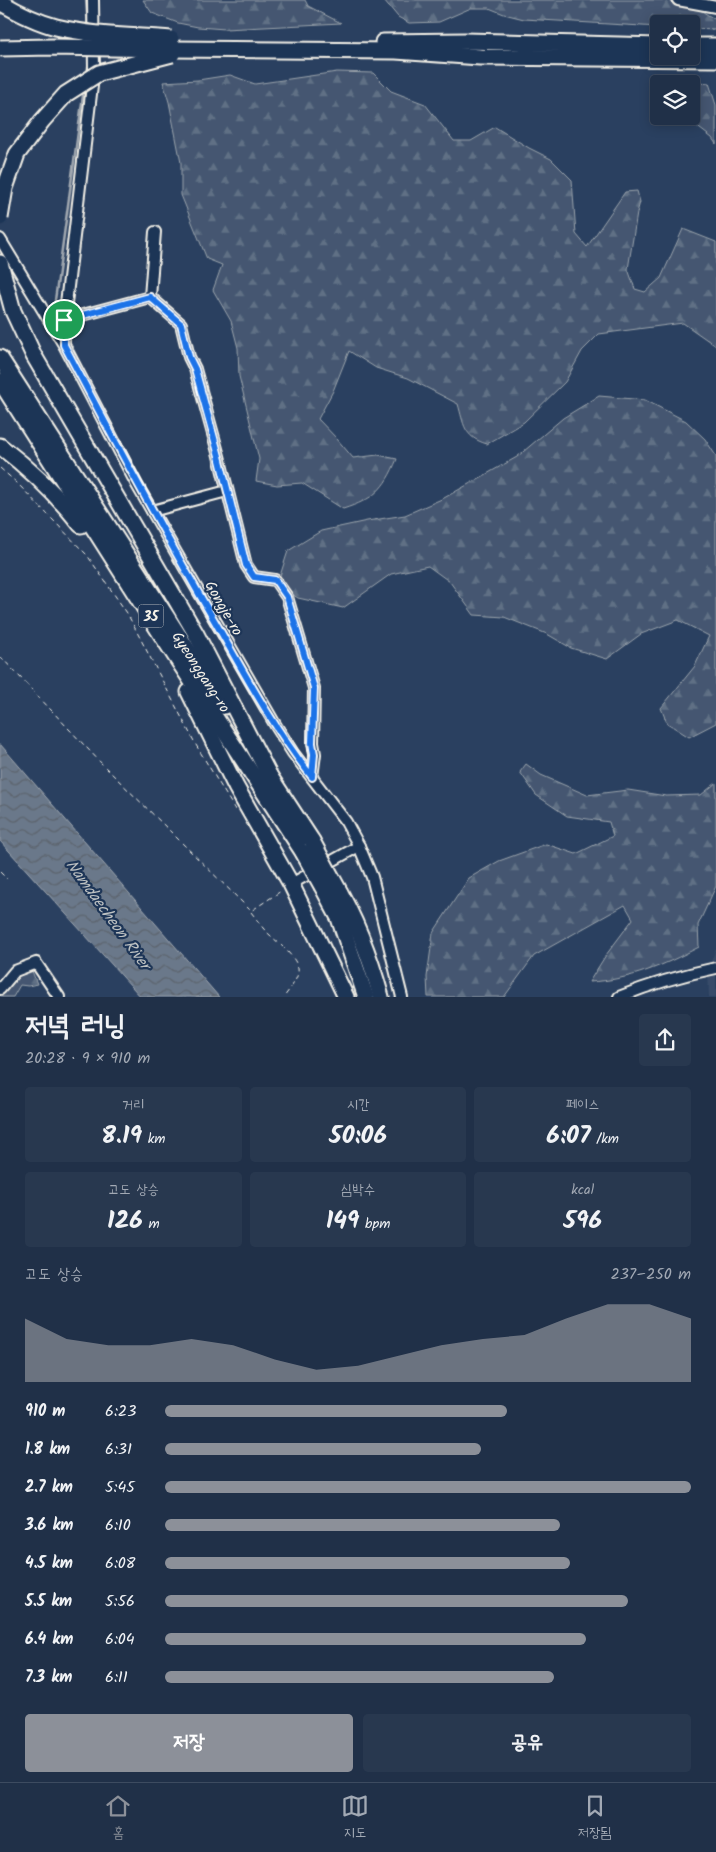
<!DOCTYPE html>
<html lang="ko">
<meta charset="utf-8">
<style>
:root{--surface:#203048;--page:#28384f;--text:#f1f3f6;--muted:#a2a9b4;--line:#3d4b60;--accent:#8c9099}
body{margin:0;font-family:Kalam,"Poor Story",sans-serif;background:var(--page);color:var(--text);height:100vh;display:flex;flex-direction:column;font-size:19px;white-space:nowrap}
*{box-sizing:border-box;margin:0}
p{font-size:16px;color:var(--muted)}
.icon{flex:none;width:28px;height:28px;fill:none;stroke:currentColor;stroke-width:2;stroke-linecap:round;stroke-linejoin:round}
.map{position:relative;height:997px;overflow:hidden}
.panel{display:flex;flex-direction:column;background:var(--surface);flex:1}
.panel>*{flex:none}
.controls{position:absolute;left:650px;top:15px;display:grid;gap:10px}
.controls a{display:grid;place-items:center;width:50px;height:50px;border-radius:5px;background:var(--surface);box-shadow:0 2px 12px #0003,0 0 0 1px var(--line);font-size:25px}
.pin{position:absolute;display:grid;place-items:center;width:42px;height:42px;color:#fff;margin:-21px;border:2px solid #fff;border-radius:50%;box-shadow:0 1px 5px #0007}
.round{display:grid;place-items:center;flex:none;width:52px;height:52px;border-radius:5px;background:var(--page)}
.headline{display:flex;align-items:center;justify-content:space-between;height:85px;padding:0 25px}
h1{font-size:28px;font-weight:700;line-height:38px}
.metrics{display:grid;grid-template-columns:repeat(3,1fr);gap:8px;height:85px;padding:5px 25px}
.metrics div{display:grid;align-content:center;border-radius:5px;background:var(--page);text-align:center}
.metrics b{font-size:25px;font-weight:700}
.metrics small{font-size:14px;font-weight:400}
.metrics p{font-size:14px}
.chart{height:140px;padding:10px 25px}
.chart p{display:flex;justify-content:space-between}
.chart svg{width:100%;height:90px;margin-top:5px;fill:var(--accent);opacity:.7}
.primary-button{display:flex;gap:10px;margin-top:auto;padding:10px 25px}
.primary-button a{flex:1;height:58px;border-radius:5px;background:var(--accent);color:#fff;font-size:20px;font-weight:700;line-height:58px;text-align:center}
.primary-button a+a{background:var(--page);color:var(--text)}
ul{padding:0 25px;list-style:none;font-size:16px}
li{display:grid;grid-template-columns:80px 60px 1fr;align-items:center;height:38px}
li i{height:12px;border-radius:6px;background:var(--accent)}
.menu{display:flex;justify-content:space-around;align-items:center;height:70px;border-top:1px solid var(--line);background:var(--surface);font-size:14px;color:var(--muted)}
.menu a{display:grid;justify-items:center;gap:2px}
.menu .active{color:var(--accent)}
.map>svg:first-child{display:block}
.built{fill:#374c69}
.forest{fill:url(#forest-firs);stroke:#9ca4ac}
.water{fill:url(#water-waves);stroke:#a1a8b0}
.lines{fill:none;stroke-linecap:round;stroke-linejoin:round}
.stream{stroke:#a1a8b0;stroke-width:2.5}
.minor-casing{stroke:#f4f1e8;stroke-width:14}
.highway-casing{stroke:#f4f1e8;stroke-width:19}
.path{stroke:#f4f1e8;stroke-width:1;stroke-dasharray:5 4;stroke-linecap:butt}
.minor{stroke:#1d3557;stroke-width:10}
.highway{stroke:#1d3557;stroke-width:15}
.highway-bridge-casing{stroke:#f4f1e8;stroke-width:19;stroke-linecap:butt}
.highway-bridge{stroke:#1d3557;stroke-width:15}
.route-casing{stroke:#fff;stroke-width:10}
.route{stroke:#1a73e8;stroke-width:6}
.labels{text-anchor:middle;stroke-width:4.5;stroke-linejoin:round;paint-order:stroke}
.shield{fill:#1d3557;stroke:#b4b9bc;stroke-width:1}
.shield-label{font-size:14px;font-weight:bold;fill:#f4f1e8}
.street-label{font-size:15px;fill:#f4f1e8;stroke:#1d3557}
.water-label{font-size:16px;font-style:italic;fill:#bdc1c2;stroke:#1d3557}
</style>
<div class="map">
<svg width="716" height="997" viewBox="0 0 716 997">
<defs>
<pattern id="forest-firs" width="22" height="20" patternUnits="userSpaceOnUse" patternTransform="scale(1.25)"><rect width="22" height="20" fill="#445771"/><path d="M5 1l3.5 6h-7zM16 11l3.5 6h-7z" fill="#607085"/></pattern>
<pattern id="water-waves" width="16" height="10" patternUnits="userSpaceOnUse" patternTransform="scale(1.25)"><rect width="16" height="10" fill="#6a788a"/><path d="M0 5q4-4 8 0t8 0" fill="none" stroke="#5b626b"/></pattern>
</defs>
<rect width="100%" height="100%" fill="#2a4060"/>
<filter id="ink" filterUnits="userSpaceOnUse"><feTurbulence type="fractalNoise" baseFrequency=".02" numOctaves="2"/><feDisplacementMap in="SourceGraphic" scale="10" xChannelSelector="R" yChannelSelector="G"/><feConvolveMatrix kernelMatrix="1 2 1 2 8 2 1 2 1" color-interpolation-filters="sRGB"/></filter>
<g filter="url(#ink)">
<path class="built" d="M 716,949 L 716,997 L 709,997 L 708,969 Z"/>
<g class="forest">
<path d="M 143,0 L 305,0 L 308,6 L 341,23 L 225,29 L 198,27 L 178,23 L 152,13 Z"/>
<path d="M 384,0 L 684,0 L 716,20 L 716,30 L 691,29 L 691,24 L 659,24 L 659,27 L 524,19 L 504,14 L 489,8 L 471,8 L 439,22 L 409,23 L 398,17 Z"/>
<path d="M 337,72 L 373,73 L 391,91 L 425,104 L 454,141 L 471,141 L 495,127 L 529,148 L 551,159 L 572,180 L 576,234 L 587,247 L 625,192 L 637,191 L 640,202 L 637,213 L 628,269 L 635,289 L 645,292 L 661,278 L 683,229 L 716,242 L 716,346 L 683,323 L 599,334 L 582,351 L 565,382 L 524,422 L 487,444 C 463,437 464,424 458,404 L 408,378 L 376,368 L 349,351 L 333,391 L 318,419 L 337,439 L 353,458 L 378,455 L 397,459 C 384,490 374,499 343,509 L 302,483 L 277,485 L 256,481 L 259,459 L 239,376 L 238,348 L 231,321 L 213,290 L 222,265 L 207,259 L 181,195 L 181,163 L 169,102 L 163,82 L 198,80 L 230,75 L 255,84 Z"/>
<path d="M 692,81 L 709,83 L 716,105 L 716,144 L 712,138 L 683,116 L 691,116 L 691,84 L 685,84 Z"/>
<path d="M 599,396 L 645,400 L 686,421 L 705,439 L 716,456 L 716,723 L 689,737 L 667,723 L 661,708 L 695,666 L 709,636 L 678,620 L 641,634 L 607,659 L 571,648 L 547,634 L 504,617 L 474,615 L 450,582 L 428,566 L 391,574 L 343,608 L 298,598 L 277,585 L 288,551 L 321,531 L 367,521 L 405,515 L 444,498 L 517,457 L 563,418 Z"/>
<path d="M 526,764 L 541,775 L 587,795 L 628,790 L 666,796 L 701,795 L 716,783 L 716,886 L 698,925 L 699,947 C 662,966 631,980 589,982 L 606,955 L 633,919 L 625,905 L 534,956 L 504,997 L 428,997 L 427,977 L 433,933 L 469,878 L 499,861 L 546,844 L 576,854 L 613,836 L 609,822 L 567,816 L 536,795 L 520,772 Z"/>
<path d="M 32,971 L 37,984 L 28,986 L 20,985 L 13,997 L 2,997 C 6,983 18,975 32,971 Z"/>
</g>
<path class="water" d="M 0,744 L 219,997 L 141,997 L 0,841 Z"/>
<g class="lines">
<g class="stream">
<path d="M 86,0 L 88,28"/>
<path d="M 87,73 L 89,61"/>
<path d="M 53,315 L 84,88"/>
</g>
<defs>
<g id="minor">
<path d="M 678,0 L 716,7"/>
<path d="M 0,239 L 64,345 L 137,485 L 276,726 L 293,753 L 346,822 L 359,846 L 372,877 L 402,997"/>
<path d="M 150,297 L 155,232"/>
<path d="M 64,320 L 150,297 L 181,324 L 189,357 L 195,369 L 219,456 L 246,565 L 254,577 L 275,580 L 287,597 L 314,688 L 313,743 L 315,754 L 312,777"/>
<path d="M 64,344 L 64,320 L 94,69 L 93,0"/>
<path d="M 152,511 L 227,491"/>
<path d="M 291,884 L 359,846"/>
<path d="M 0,989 L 15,971 L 36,963 L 59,997"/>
<path d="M 619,997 C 651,984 682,975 716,968"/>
</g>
<g id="highway">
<path d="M 383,42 L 465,41 L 659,46"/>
<path d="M 691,46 L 716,46"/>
<path d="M 172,49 L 396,51 L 480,57 L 716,59"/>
<path d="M 0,263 L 13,311 L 34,356 L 196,634 L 270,777"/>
<path d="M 0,358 L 224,706"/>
<path d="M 0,381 L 161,634 L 303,852"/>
<path d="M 0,446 C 30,469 58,496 81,525"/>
<path d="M 189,692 L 236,787 L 291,884 L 346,997"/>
<path d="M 265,769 L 312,841"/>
<path d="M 332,878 C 355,918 369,953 381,997"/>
<path d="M 322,886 L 339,918 L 366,997"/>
</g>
</defs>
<use href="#minor" class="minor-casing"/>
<use href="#highway" class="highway-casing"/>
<g class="path">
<path d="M 0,468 L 17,483 L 87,555 L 127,613 L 196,745 L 237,813"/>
<path d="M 0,656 L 103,765 L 251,911 L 281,891"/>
<path d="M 0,872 L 7,879"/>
<path d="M 251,912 C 255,917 259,923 263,928 C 272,939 301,958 298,973 C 296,982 289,990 284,997"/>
</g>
<use href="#minor" class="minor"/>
<use href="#highway" class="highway"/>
<defs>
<g id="highway-bridge">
<path d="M 0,2 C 17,12 37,22 56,27 C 93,36 133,36 171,39"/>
<path d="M 0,48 L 52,47 L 172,49"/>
<path d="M 0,218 L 5,188 L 17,154 L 42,121 L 66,94 L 99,73 L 172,54"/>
<path d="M 312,841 L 332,878"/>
<path d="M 303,852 L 322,886"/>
</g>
</defs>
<use href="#highway-bridge" class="highway-bridge-casing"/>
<use href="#highway-bridge" class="highway-bridge"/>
</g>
</g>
<g class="lines" filter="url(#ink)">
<defs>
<path id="route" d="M 150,297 L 181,324 L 189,357 L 195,369 L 219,456 L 246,565 L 254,577 L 275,580 L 287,597 L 314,688 L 312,743 L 314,754 L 312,777 C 275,730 247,678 218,627 C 164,534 114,440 64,345 L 64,320 Z"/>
</defs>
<use href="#route" class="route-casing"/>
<use href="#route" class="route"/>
</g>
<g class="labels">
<rect class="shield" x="138.5" y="604.5" width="25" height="23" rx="4"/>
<g class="shield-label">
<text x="151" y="621">35</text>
</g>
<g class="street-label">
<text transform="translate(224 608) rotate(60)" y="5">Gongje-ro</text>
<text transform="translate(201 672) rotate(57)" y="5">Gyeonggang-ro</text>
</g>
<g class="water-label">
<text transform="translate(109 914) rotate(54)" y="6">Namdaecheon River</text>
</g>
</g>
</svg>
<div class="controls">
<a><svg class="icon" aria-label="locate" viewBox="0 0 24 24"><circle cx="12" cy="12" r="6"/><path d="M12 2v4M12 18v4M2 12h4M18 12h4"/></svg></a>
<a><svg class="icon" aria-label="layers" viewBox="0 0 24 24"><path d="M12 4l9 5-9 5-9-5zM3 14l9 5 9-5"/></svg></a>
</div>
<div class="pin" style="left:64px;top:320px;background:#1e9e55"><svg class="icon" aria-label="arrive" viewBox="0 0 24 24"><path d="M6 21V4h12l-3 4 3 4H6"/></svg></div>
</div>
<section class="panel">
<div class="headline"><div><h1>저녁 러닝</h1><p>20:28 · 9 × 910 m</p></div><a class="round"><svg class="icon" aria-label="share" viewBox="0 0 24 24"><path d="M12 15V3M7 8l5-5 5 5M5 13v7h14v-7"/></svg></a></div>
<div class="metrics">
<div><p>거리</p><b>8.19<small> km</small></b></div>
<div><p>시간</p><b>50:06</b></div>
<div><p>페이스</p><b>6:07<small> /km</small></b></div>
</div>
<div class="metrics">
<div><p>고도 상승</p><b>126<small> m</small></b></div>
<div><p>심박수</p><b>149<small> bpm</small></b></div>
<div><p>kcal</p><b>596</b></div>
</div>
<div class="chart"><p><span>고도 상승</span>237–250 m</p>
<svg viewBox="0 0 160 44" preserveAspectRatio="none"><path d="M0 44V13L10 23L20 26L30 26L40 23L50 26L60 33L70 38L80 36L90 31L100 26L110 23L120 21L130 13L140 6L150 6L160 13V44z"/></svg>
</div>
<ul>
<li><b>910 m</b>6:23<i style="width:65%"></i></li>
<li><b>1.8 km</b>6:31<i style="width:60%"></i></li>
<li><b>2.7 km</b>5:45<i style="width:100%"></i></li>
<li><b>3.6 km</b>6:10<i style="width:75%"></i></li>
<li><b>4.5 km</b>6:08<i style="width:77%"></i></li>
<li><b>5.5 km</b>5:56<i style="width:88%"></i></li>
<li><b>6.4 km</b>6:04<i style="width:80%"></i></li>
<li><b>7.3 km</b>6:11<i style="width:74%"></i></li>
</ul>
<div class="primary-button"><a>저장</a><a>공유</a></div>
</section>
<nav class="menu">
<a class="active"><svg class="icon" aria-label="home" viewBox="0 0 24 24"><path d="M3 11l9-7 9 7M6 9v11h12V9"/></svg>홈</a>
<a><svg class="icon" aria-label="map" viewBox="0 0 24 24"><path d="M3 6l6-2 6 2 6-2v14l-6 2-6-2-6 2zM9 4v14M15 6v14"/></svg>지도</a>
<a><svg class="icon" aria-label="saved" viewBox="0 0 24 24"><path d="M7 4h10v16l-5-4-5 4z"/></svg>저장됨</a>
</nav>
